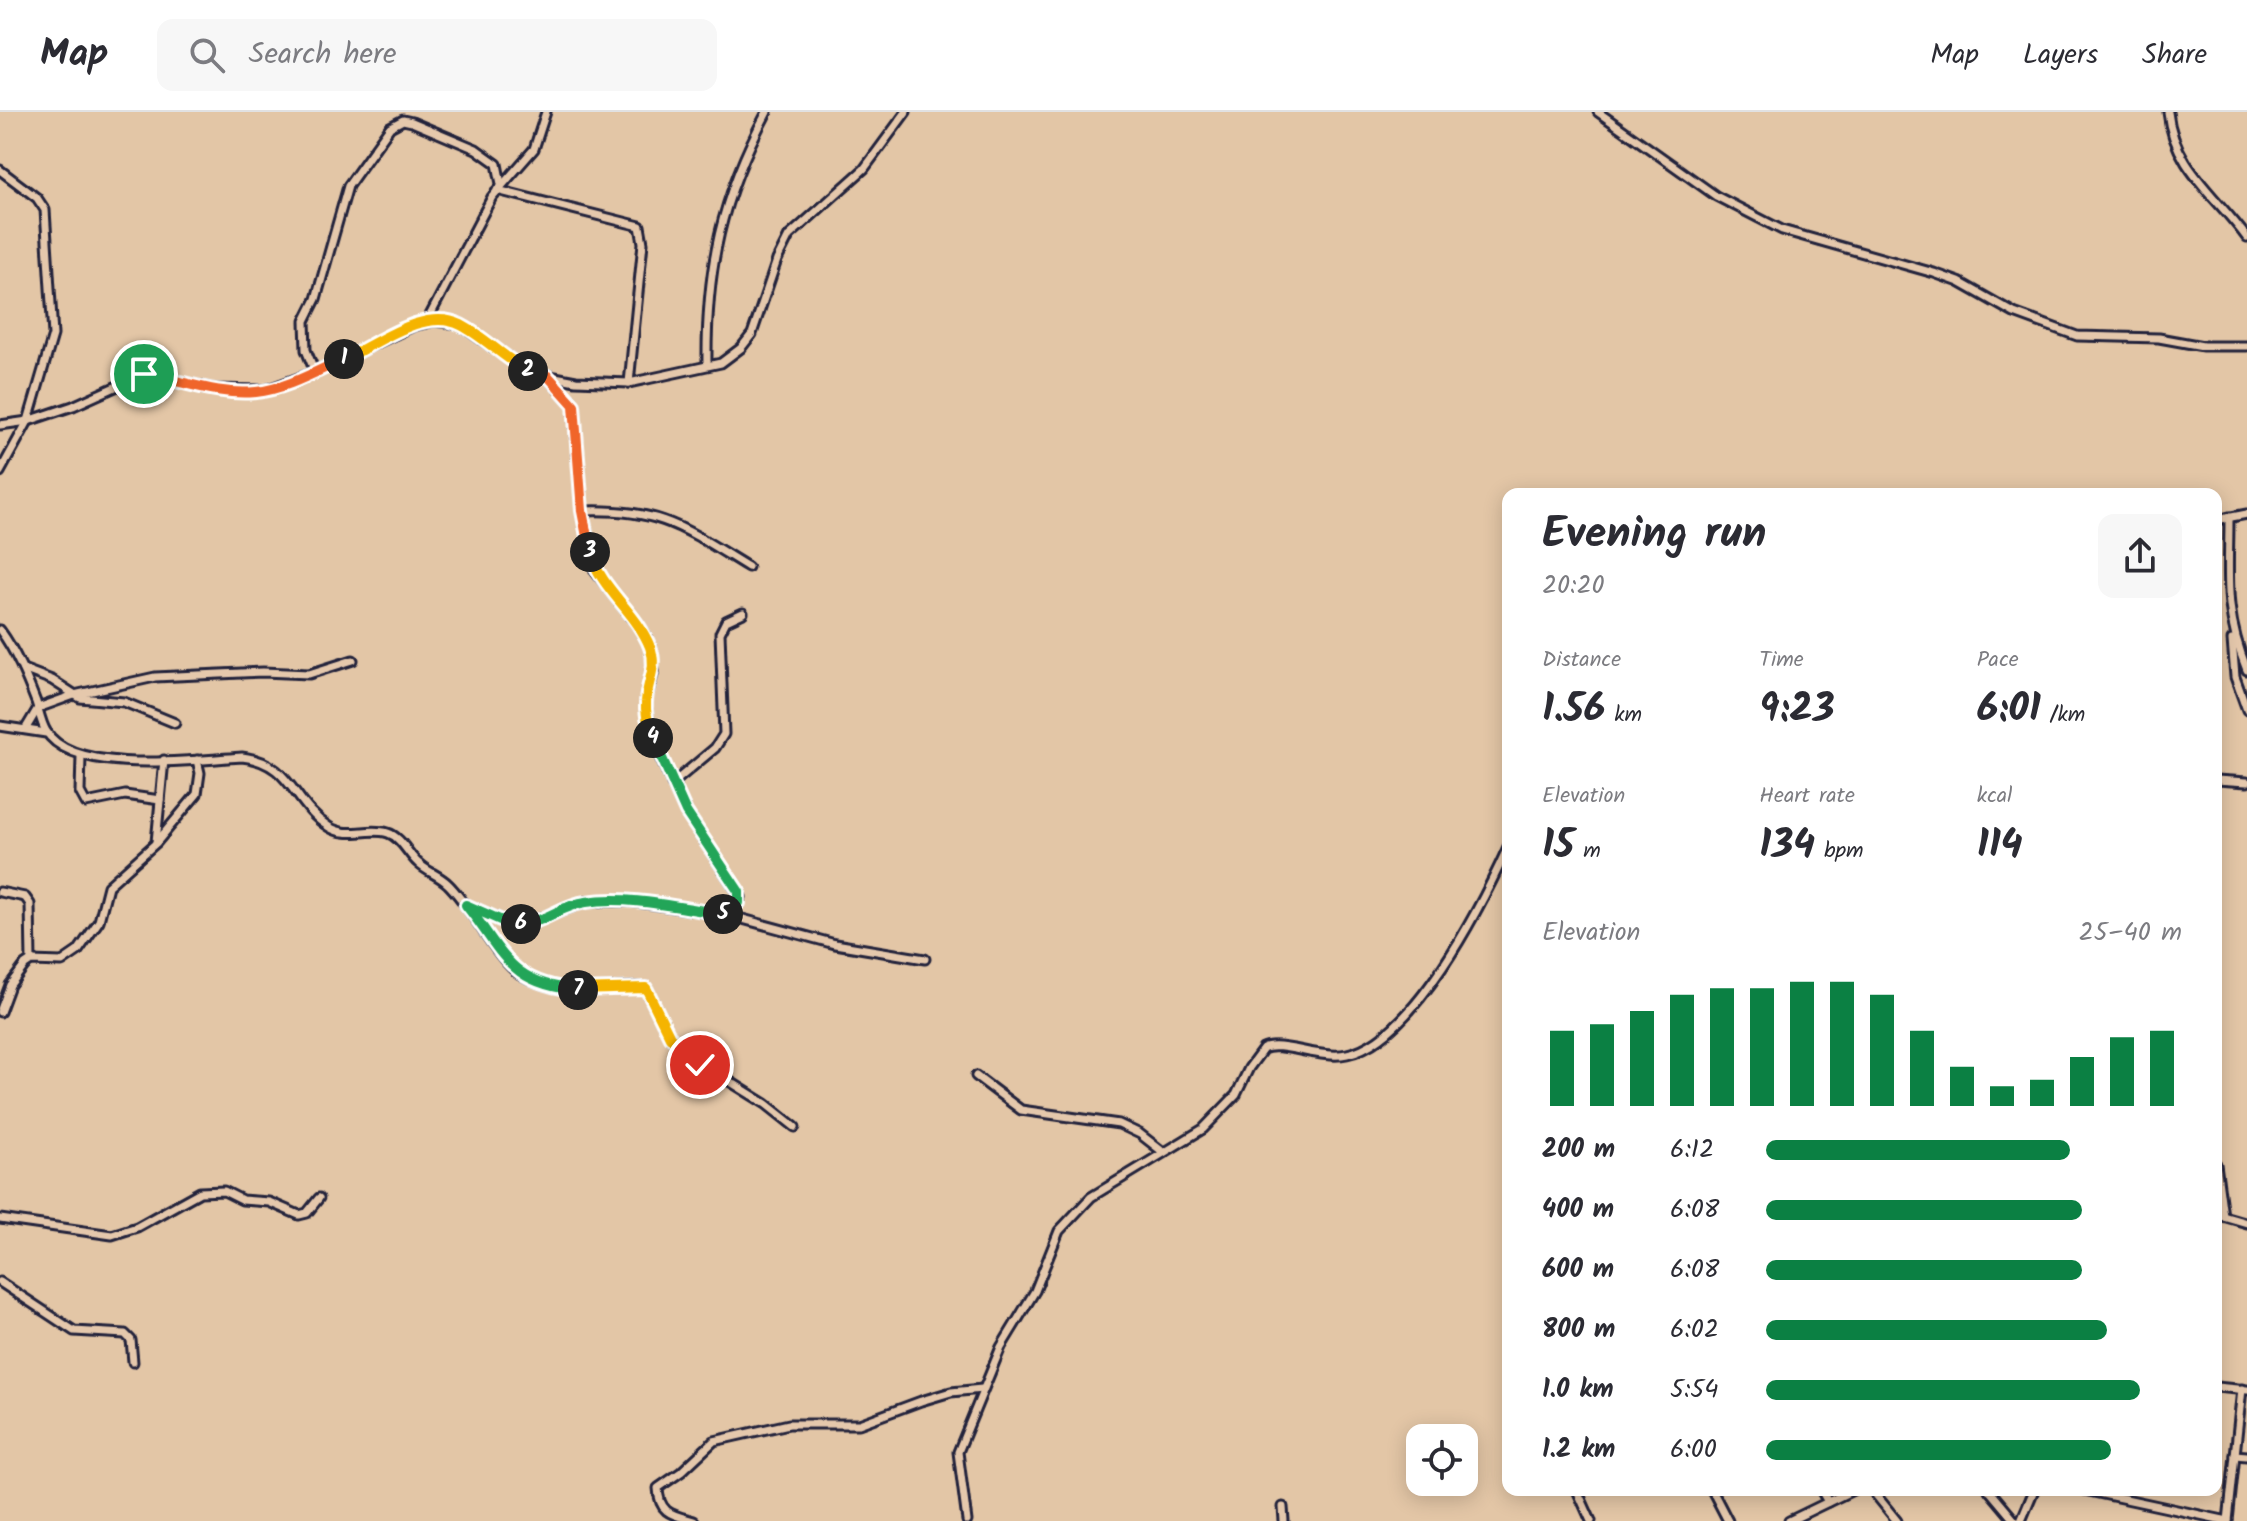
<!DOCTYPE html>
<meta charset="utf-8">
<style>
:root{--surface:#fff;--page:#f7f7f7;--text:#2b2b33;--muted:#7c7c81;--line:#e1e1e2;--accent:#0b8043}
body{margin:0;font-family:Kalam,sans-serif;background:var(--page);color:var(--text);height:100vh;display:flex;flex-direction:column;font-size:30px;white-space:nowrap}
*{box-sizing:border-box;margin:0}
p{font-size:26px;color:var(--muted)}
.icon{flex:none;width:44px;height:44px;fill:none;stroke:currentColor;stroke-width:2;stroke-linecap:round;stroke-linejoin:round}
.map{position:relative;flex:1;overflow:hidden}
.side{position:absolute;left:1502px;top:376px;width:720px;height:1008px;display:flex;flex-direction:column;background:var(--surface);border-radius:16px;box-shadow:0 4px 20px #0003}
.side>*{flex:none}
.fabs{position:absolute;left:1406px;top:1312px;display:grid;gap:16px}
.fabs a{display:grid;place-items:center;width:72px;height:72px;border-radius:16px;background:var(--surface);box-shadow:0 4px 20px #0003;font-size:40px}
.pin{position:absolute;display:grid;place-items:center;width:68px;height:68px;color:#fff;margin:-34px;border:4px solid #fff;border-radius:50%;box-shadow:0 2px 8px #0007}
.km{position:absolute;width:40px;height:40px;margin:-20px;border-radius:50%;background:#222;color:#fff;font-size:22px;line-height:40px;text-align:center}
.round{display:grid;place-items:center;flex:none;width:84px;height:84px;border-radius:16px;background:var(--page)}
.summary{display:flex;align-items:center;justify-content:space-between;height:136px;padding:0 40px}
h1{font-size:44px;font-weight:800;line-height:60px}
.metrics{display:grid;grid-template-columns:repeat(3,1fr);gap:12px;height:136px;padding:8px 40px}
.metrics div{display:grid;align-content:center}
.metrics b{font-size:40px;font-weight:800}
.metrics small{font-size:22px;font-weight:400}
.metrics p{font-size:22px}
.chart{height:224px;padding:16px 40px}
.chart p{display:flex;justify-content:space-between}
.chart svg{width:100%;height:144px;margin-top:8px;stroke:var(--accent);stroke-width:6}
ul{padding:0 40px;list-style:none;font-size:26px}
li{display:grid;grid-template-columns:128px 96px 1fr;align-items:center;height:60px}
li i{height:20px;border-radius:10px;background:var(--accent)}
header{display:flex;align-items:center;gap:48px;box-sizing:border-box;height:112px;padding:0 40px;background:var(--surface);border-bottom:2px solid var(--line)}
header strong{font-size:38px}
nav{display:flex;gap:44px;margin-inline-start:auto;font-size:28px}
.search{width:560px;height:72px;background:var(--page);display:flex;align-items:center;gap:20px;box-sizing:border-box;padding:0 28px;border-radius:16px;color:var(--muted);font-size:30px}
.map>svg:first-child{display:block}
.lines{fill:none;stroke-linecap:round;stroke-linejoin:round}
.minor-casing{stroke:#22223b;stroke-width:13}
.minor{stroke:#e5c8ac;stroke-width:7}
.split-1-casing{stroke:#fff;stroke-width:16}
.split-2-casing{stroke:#fff;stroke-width:16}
.split-3-casing{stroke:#fff;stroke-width:16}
.split-4-casing{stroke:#fff;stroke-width:16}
.split-5-casing{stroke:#fff;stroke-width:16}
.split-6-casing{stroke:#fff;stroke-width:16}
.split-7-casing{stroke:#fff;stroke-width:16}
.split-8-casing{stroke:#fff;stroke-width:16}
.split-1{stroke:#f0652b;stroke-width:10}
.split-2{stroke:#f5b400;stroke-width:10}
.split-3{stroke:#f0652b;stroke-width:10}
.split-4{stroke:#f5b400;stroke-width:10}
.split-5{stroke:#22a559;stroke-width:10}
.split-6{stroke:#22a559;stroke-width:10}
.split-7{stroke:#22a559;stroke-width:10}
.split-8{stroke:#f5b400;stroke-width:10}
</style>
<header>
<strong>Map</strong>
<div class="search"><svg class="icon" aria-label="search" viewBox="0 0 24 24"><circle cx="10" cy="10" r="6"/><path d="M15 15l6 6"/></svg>Search here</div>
<nav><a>Map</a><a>Layers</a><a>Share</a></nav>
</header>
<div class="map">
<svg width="2247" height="1409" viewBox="0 0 2247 1409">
<rect width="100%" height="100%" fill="#e3c6a6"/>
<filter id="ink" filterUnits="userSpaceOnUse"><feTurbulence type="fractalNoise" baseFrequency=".0125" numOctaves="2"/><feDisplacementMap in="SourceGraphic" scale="16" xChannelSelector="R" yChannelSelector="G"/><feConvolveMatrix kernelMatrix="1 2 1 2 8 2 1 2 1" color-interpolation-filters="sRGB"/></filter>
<g filter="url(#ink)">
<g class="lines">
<defs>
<g id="minor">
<path d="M 1598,0 L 1716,84 L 1782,118 L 1934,161 L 1959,170 L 2014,201 L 2077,224 L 2159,226 L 2203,234 L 2247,234"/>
<path d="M 2168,0 C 2174,56 2216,83 2247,126"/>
<path d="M 0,58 L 37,86 L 45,98 L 53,223 L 28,309 L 0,360"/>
<path d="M 497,78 L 640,114 L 643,131 L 629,271"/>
<path d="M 426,211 L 492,85 L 534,37 L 546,0"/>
<path d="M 707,253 C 706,157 721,85 767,0"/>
<path d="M 315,260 L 306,238 L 305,209 L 316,187 L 348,74 L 390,15 L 403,8 L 412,10 L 476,37 L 497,52 L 501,72"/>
<path d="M 549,266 L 574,293 L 582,399 L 595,459 L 644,521 L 651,536 L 654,559 L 646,587 L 647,602 L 659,643 L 686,700 L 741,785 L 739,791 L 724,802"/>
<path d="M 0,313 L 28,309 L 73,294 L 144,262 L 212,277 L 265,278 L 315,260 L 413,214 L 435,209 L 459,212 L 529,260 L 576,269 L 629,271 L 721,251 L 741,236 L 752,222 L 777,148 L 789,124 L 864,57 L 906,0"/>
<path d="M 582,399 C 661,396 684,416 748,455"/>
<path d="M 2229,405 C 2229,465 2223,499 2247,558"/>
<path d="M 2216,408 L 2247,402"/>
<path d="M 0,518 C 16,540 26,564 36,590 C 39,599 41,611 46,619 C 72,664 197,648 242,645 C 293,651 291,691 329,715 C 348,727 368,715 388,721 C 401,725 408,742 418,751 C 427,760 439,763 448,772 C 471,794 498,849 520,862 C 548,878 578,879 609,877 C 622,876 634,874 646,876 L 670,925 L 681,939 L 766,992 L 795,1015"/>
<path d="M 2232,528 L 2235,565 L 2247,598"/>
<path d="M 23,557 L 52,568 L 80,586 L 124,590 L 175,611"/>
<path d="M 0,614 L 46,621"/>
<path d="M 26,616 L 38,596 L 74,583 L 155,565 L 263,560 L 309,562 L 353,548"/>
<path d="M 81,644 L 80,680 L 86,691 L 125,683 L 160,688"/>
<path d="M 2216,668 L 2247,670"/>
<path d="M 672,672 L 715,636 L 724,622 L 720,521 L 726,509 L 743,501"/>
<path d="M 156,730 L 164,648"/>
<path d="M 0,780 L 25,785 L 30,792 L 31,849"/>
<path d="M 468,794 L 500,808 L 527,812 L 584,790 L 629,789 L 724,802 L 835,832 L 925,847"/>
<path d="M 0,900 L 10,873 L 25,853 L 31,849 L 62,850 L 78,839 L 99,809 L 108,774 L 156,731 L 197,682 L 200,661 L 197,648"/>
<path d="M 976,964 L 1021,998 L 1119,1012 L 1140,1022 L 1163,1040"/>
<path d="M 2216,1052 L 2223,1104"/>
<path d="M 2216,1102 L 2247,1111"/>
<path d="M 0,1107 L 112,1123 L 137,1115 L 200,1080 L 224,1079 L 242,1088 L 269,1090 L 299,1103 L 307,1101 L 319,1086"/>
<path d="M 0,1170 L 74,1219 L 125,1222 L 131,1228 L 133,1250"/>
<path d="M 2216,1275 L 2247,1278"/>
<path d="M 2235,1343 L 2247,1344"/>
<path d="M 1577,1378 L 1591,1409"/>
<path d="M 1712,1378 L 1728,1409"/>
<path d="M 1821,1378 L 1828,1390"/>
<path d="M 1872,1378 L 1897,1409"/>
<path d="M 1989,1378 L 2015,1409"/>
<path d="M 2084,1378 L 2228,1409"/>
<path d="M 1283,1395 L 1284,1409"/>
<path d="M 694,1409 C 673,1403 659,1402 658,1376 L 681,1360 L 714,1329 L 789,1312 L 859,1312 L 921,1289 L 951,1280 L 982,1277"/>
<path d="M 967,1409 L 958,1340 L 1001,1235 L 1035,1179 L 1059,1119 L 1091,1085 L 1203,1017 L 1236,983 L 1249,956 L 1263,937 C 1279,928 1321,948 1347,942 C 1414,928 1481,794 1508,735"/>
<path d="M 1789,1409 L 1853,1378"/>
<path d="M 2021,1409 L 2034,1378"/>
<path d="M 2228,1409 L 2242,1277"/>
</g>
</defs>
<use href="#minor" class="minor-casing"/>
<use href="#minor" class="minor"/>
</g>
</g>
<g class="lines" filter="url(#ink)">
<defs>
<path id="split-1" d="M 144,262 C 181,268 218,284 256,280 C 286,277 317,259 344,247"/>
<path id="split-2" d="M 344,247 C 376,233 424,194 461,213 C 483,224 504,246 528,259"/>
<path id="split-3" d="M 528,259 L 548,264 L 574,293 L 582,399 L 590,440"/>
<path id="split-4" d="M 590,440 C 601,478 636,499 650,535 C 658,556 647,569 646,590 C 645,602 649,615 653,626"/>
<path id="split-5" d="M 653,626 L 686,700 L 739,780 L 739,791 L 723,802"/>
<path id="split-6" d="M 521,812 C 544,811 562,793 586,790 C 630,783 679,796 723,802"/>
<path id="split-7" d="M 521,812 L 500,808 L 466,793 C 504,840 508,872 578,878"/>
<path id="split-8" d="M 578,878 L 646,876 L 670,925 L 700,953"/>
</defs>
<use href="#split-1" class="split-1-casing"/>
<use href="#split-2" class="split-2-casing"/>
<use href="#split-3" class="split-3-casing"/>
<use href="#split-4" class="split-4-casing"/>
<use href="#split-5" class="split-5-casing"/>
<use href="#split-6" class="split-6-casing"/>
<use href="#split-7" class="split-7-casing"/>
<use href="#split-8" class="split-8-casing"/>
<use href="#split-1" class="split-1"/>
<use href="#split-2" class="split-2"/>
<use href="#split-3" class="split-3"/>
<use href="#split-4" class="split-4"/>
<use href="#split-5" class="split-5"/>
<use href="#split-6" class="split-6"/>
<use href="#split-7" class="split-7"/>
<use href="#split-8" class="split-8"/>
</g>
</svg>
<div class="fabs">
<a><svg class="icon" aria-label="locate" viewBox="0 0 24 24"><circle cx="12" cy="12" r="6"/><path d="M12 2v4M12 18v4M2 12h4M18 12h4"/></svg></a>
</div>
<div class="pin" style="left:144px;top:262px;background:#1e9e55"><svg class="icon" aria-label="arrive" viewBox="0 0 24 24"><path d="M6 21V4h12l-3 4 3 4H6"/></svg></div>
<div class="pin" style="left:700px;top:953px;background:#d93025"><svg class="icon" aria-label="check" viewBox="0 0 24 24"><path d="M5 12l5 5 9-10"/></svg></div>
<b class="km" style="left:344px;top:247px">1</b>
<b class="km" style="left:528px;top:259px">2</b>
<b class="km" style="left:590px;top:440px">3</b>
<b class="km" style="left:653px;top:626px">4</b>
<b class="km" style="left:723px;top:802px">5</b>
<b class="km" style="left:521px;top:812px">6</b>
<b class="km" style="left:578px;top:878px">7</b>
<section class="side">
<div class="summary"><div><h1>Evening run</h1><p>20:20</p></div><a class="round"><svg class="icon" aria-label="share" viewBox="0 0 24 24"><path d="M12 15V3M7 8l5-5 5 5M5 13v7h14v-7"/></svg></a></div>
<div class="metrics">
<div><p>Distance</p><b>1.56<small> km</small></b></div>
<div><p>Time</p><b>9:23</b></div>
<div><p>Pace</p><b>6:01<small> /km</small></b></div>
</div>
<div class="metrics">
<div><p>Elevation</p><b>15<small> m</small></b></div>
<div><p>Heart rate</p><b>134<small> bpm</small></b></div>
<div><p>kcal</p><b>114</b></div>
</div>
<div class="chart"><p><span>Elevation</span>25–40 m</p>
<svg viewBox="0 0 160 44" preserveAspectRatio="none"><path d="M5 44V21M15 44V19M25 44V15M35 44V10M45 44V8M55 44V8M65 44V6M75 44V6M85 44V10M95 44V21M105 44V32M115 44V38M125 44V36M135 44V29M145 44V23M155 44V21"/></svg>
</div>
<ul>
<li><b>200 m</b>6:12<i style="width:73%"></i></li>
<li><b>400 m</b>6:08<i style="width:76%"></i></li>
<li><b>600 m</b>6:08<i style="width:76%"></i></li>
<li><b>800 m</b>6:02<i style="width:82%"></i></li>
<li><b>1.0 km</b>5:54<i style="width:90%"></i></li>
<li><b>1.2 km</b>6:00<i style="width:83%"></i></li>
</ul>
</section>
</div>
